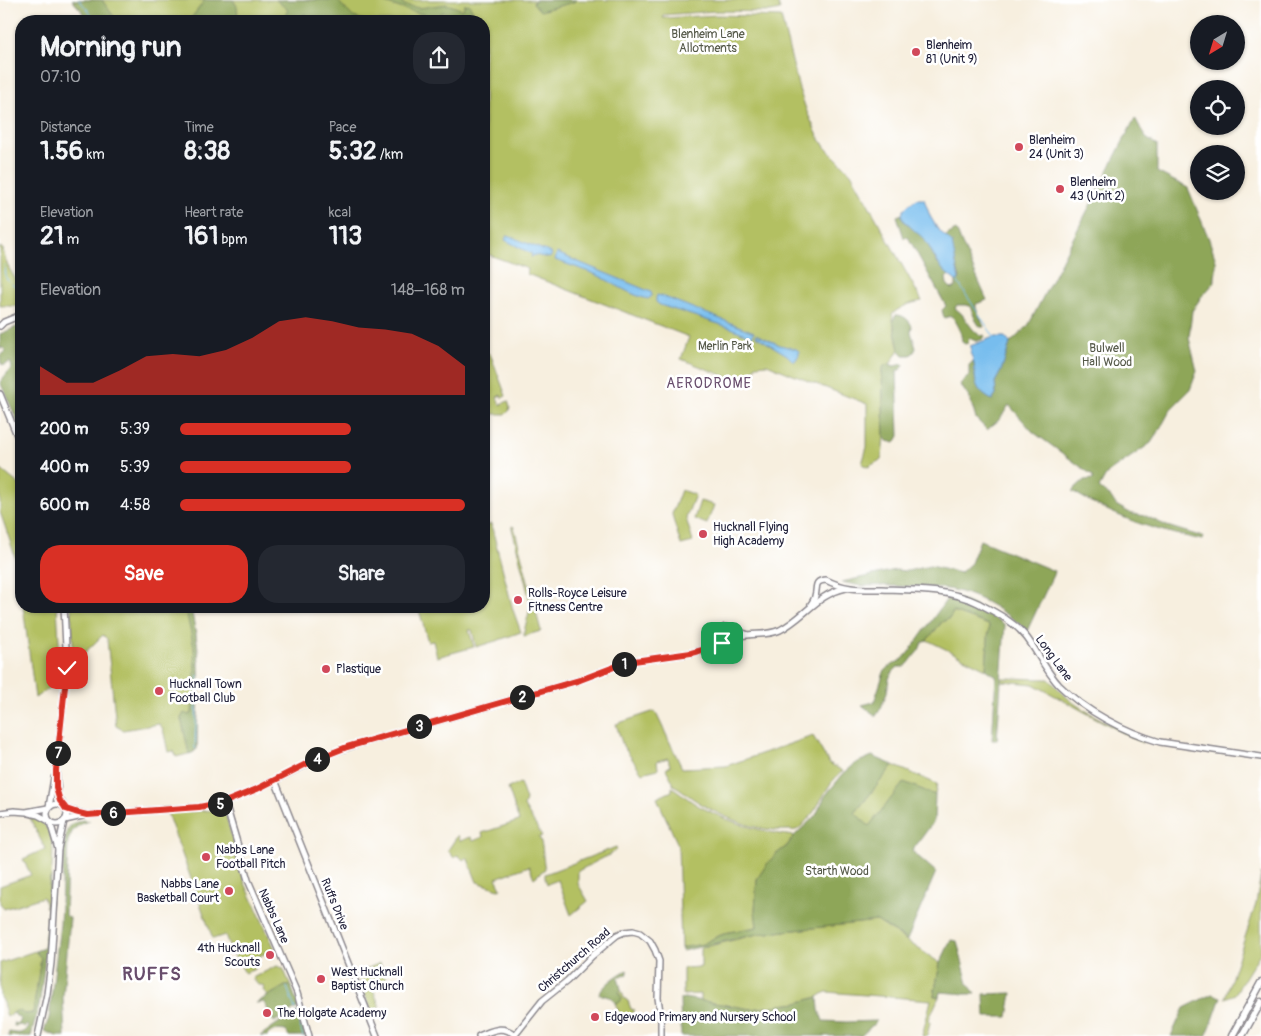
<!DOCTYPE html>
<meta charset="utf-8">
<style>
:root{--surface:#171b24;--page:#242831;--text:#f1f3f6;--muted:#9ea1a6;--accent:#d93025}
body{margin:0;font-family:Pangolin,sans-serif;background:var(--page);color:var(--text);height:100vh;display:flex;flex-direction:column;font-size:19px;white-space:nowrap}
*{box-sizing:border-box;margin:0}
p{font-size:16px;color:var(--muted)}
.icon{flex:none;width:28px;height:28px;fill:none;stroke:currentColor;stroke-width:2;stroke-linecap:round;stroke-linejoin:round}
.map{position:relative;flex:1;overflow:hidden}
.panel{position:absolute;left:15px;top:15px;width:475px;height:598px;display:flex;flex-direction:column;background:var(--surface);border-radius:20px;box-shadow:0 1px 4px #0004}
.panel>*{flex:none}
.needle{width:32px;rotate:218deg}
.tools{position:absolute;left:1190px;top:15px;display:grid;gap:10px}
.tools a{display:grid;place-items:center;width:55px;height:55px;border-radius:50%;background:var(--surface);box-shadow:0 1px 4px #0004;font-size:25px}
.pin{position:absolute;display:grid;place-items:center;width:42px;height:42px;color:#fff;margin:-21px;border-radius:10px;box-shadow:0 2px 8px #0006}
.km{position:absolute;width:25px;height:25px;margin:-12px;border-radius:50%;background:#222;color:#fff;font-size:14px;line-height:25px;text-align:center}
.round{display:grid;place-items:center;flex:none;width:52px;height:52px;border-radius:20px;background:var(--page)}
.summary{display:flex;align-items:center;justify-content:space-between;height:85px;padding:0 25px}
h1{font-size:28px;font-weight:700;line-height:38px}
.metrics{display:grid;grid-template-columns:repeat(3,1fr);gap:8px;height:85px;padding:5px 25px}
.metrics div{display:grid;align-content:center}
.metrics b{font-size:25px;font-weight:700}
.metrics small{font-size:14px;font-weight:400}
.metrics p{font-size:14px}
.chart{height:140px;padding:10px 25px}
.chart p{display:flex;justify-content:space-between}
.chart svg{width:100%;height:90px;margin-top:5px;fill:var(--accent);opacity:.7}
.action{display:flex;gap:10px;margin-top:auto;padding:10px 25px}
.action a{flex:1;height:58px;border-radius:20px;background:var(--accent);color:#fff;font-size:20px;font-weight:700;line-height:58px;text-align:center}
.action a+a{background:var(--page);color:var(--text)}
ul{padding:0 25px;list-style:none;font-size:16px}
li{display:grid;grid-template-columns:80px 60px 1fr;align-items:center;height:38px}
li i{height:12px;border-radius:6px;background:var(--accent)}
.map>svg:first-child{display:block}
.green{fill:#b3c062;stroke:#6a714e}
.forest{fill:#8ea658;stroke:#58644a}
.water{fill:#77bdee;stroke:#4c7094}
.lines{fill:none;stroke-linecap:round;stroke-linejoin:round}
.stream{stroke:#77bdee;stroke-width:1}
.secondary-casing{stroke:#8c888d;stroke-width:8}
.primary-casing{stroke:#8c888d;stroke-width:8}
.highway-casing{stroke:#8c888d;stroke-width:9}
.secondary{stroke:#fff;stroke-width:5}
.primary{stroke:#fff;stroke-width:5}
.highway{stroke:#fff;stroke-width:6}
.route-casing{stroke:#fff;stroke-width:10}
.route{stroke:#d93025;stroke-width:6}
.poi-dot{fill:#d1495b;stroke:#fff;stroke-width:2}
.labels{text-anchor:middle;stroke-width:5;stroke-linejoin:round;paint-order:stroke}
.park-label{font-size:12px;fill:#555949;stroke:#fff}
.poi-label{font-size:12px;fill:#22223b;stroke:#fff;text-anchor:start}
.street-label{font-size:12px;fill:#22223b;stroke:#fff}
.neighbourhood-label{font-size:14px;letter-spacing:1px;fill:#684d6c;stroke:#fff}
.district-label{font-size:18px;font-weight:bold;letter-spacing:1px;fill:#684d6c;stroke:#fff}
</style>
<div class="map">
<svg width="1261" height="1036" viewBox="0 0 1261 1036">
<rect width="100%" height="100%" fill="#fff"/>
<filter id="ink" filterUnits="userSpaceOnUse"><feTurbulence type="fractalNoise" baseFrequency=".02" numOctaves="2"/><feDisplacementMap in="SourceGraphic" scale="10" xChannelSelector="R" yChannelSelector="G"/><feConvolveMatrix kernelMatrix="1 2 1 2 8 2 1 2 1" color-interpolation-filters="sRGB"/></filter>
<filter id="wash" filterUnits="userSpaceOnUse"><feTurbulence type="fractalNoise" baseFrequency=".0096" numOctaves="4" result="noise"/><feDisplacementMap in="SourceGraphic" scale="20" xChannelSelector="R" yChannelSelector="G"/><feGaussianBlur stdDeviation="1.12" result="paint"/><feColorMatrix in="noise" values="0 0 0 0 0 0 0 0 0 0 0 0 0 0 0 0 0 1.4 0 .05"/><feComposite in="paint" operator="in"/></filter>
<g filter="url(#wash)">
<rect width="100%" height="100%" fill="#f7efdf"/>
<g class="green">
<path d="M 72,0 L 777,0 L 780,10 L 771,12 L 716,11 L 663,15 L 663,18 L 718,15 L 781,17 L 799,89 L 807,112 L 818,136 L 825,147 L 851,173 L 922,301 C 910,303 902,306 892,314 L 899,350 L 890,364 L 885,365 L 882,370 L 884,436 L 882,459 L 868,467 L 862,464 L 867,447 L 867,404 L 793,375 L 767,364 L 756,365 L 750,382 L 740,382 L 681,359 L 689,337 L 527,274 L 528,269 L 484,253 L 484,21 L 87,21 L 81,10 Z"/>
<path d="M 0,247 L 3,249 C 5,263 12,275 21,286 L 21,305 C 15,308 7,305 0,306 Z"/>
<path d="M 484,349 L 491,356 L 506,396 L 502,398 L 501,395 L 497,397 L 500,405 L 508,401 L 510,407 L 509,411 L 506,414 L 490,414 L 488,409 L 492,407 L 490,401 L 486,402 L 484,397 Z"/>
<path d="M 0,469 L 21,486 L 21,592 L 18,567 L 9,538 L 0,512 Z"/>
<path d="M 681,490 L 695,495 L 686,518 L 693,542 L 681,545 L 673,519 L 672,514 Z"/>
<path d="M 700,501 L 714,505 L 707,524 L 694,519 Z"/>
<path d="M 491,524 L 513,610 L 521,632 L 499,640 L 476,647 L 472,630 L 469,630 L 474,647 L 437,657 L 433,641 L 428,642 L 418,606 L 484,606 L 484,527 Z"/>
<path d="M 512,526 L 514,527 L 541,631 L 524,636 C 524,624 531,613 530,601 L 512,528 Z"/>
<path d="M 23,606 L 57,606 L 59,641 L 58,681 L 35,698 Z"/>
<path d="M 71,606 L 185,606 C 188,616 195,625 196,635 C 203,672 196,712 197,749 L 192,753 L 176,757 L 174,751 L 168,752 L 163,729 L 159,724 L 123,730 L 116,726 L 107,639 L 103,635 L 72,665 L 73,642 Z"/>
<path d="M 953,612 L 989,625 L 986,669 L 927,640 L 942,622 L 950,618 Z"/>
<path d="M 1002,678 L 1049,679 C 1056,686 1063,694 1071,701 C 1093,717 1119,728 1143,739 L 1142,743 L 1033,684 L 1002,681 Z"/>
<path d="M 655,711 L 682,768 L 726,766 L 813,736 L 829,763 L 843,771 C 825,784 822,805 807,820 C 804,823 800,829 796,830 C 794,831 791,830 788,830 C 758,833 716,815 692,798 C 685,793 680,788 673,785 L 673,782 L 666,769 L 670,766 L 668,758 L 657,761 L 658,769 L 642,773 L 623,746 L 616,724 Z"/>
<path d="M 893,765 L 937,784 L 935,795 L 904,783 L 869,827 L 855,813 Z"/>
<path d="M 520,783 L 526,800 L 524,806 L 542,836 L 539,837 C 544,847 542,857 545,869 L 534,878 L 529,866 L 496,878 L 501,888 L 499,889 L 477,882 L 467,857 L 463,860 L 458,855 L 454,858 L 448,850 L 458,835 L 460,841 L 471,837 L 473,841 L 483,837 L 482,833 L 519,821 L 508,788 Z"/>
<path d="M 672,787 C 683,794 693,804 705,809 C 733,824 763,832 794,836 L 787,846 L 775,855 L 757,879 L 755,911 L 757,927 L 729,932 L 716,937 L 703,944 L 681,948 L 678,845 L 657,798 L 672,791 Z"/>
<path d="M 216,810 L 224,813 L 226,816 L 245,883 L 275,949 L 251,960 L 255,969 L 245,973 L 233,953 L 232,953 L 225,935 L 213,939 L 167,813 Z"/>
<path d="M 29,816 C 59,824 53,854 51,878 L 50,878 L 46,908 L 43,897 L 4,909 L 0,903 L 0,886 L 31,875 L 23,859 L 45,849 Z"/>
<path d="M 616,847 L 617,849 L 609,855 L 578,871 L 578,884 L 588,901 L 571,915 L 558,880 L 547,884 L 545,877 L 545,874 Z"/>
<path d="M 1261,874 L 1261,952 L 1235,994 L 1225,998 L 1256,904 Z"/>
<path d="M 877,921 L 940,963 L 934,996 L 939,997 L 929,1019 L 930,1023 L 927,1036 L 922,1036 L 931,1000 L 826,992 L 818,997 L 797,1003 L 751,1009 L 701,1001 L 701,994 L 683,995 L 683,968 L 701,967 L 701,948 L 758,934 Z"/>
<path d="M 35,951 L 41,958 L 33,1013 L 24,1014 L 15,1012 L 7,1017 L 3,1003 L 0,997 L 0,963 Z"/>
<path d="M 380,963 L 387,981 L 372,987 L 380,1007 L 371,1011 L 357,973 Z"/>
<path d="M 277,966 L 283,968 L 291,986 L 285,986 L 268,996 L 263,990 L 264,987 L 262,985 L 258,985 L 252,978 Z"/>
<path d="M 621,989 L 624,998 L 628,1001 L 631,1009 L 635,1010 L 625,1021 L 619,1013 L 615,1003 L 621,1000 L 619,992 Z"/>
</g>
<g class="forest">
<path d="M 72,0 L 102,0 L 117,21 L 87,21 L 81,10 Z"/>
<path d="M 205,0 L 233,0 L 237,6 L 238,21 L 189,21 Z"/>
<path d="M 276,0 L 337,0 L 353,17 L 367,21 L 317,21 L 304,14 L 300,21 L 282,21 L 288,10 Z"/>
<path d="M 376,0 L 401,0 L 404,5 L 419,8 L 447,4 L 463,10 L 464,5 L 469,4 L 475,15 L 476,21 L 457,21 L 453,16 L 443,12 L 434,17 L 406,10 Z"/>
<path d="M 535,0 L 576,0 L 574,2 L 540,11 L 533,3 Z"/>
<path d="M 1135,118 L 1146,138 L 1157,145 L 1157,172 L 1188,188 L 1209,239 L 1216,261 L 1216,271 L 1214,283 L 1202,296 L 1192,311 L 1189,338 L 1197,371 L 1190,390 L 1171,409 L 1160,429 L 1151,443 L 1109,472 L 1105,477 L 1099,488 L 1111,497 L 1116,505 L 1132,514 L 1146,516 L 1167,526 L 1203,537 L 1202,540 C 1190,537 1177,535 1164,531 C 1132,523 1100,508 1072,491 L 1084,480 L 1094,479 L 1092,475 L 1033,432 L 1009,405 L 1000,419 L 987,430 L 976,419 L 970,399 L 960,384 L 969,376 L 969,365 L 974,360 C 975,378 974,390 992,400 L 996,395 L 995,382 L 1001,371 L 1010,343 L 1028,326 Z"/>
<path d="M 902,214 L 902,217 L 905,222 L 916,231 L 927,242 L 937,263 L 949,275 L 946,278 L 947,284 L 952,289 L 956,287 L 956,281 L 959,280 L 960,278 L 953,255 L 952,243 L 946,237 L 947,235 L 956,230 L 987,300 L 976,304 L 976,308 L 984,327 L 980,327 L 975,319 L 970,306 L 966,305 L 957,305 L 955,308 C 958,311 962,313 964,317 C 969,324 973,331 981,336 L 984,335 L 985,336 L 983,339 L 977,341 L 972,339 L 969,338 L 968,343 L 965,344 L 962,342 C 961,332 958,322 951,316 L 944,318 L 942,310 L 946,306 L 908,237 L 904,238 L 897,216 Z"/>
<path d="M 896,315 C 904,315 909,320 912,326 L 911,332 L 916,348 L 914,352 L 911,355 L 904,355 L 899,350 L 893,320 Z"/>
<path d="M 21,325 L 21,429 L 0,382 L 12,367 L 10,362 L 5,365 L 1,364 L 0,355 L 6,351 L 3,348 L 0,348 L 0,334 Z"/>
<path d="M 890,364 L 894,366 L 903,364 L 904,366 L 901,369 L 897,371 L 899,436 L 895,443 L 887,441 L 884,436 L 882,369 L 885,365 Z"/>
<path d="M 980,540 L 1054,571 L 1053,575 L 1027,631 C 1008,614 983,597 957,591 C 938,586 912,587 892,586 C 882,585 871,586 861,586 C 855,585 848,583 842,582 L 895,570 L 907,571 L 930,566 L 960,573 L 971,563 Z"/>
<path d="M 949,596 C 970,601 988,613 1005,625 L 997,740 L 992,740 L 996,676 L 986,669 L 989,625 L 953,612 L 950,618 L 942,622 L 927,640 L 922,643 L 919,650 L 908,664 L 904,667 L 898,667 L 891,674 L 889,679 L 887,692 L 881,708 L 876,716 L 862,705 L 874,702 L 884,672 L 890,666 L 903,659 L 912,648 Z"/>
<path d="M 185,606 L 193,606 L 191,609 C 196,631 199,653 199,675 C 200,700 196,724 197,749 L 192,753 L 189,754 L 181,718 L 184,713 L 189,715 L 192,713 L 195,676 L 194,648 Z"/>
<path d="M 872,756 L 893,765 L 855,813 L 869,826 L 904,782 L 935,795 L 934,821 L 912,851 L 936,872 L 907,940 L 877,921 L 758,934 L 682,951 L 681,948 L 703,944 L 716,937 L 729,932 L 757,927 L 755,911 L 757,879 L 767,864 L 775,855 L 787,846 L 794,836 L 816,815 L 825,796 L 843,774 L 856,763 Z"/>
<path d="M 82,820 L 90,821 L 82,823 L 73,830 L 68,841 L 65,915 L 70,918 L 63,997 L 65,1036 L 57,1036 L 44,1031 L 49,1018 L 52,992 L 60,924 L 64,845 L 67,830 L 72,824 Z"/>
<path d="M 50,878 L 51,878 L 49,924 L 42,985 L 39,1006 L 31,1036 L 8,1036 L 9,1032 C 20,1034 20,1034 29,1028 L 27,1025 L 24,1027 L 22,1025 L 14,1026 L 13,1023 L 18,1024 L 21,1020 L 13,1013 C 18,1009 20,1010 24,1014 L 33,1013 L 41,958 L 35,951 L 44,948 Z"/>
<path d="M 951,940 L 957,941 L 968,984 L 976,994 L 966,994 L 940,992 L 939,997 L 934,996 L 940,963 Z"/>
<path d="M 627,970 L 628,974 L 618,978 L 621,989 L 619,992 L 622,999 L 620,1002 L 615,1003 L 612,998 L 599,994 C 605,984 616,976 627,970 Z"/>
<path d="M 285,986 L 291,986 L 299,1007 L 274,1022 L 264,1002 L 256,1003 Z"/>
<path d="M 1012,993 L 1008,1017 L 985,1017 L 984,994 Z"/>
<path d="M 1212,994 L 1221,997 L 1211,1026 L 1206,1036 L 1171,1036 L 1184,1008 Z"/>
<path d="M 818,997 L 819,1010 L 823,1021 L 846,1022 L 877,1021 L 861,1036 L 681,1036 L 680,999 L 684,998 L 751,1009 L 797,1003 Z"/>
<path d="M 300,1011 L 306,1036 L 289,1036 L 286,1031 C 279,1030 272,1029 267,1036 L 260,1036 L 281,1021 Z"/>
</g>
<g class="water">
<path d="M 917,199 L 924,199 L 930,216 L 937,228 L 952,243 L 959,280 L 956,281 C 949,276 941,269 937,261 C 932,253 929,245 923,238 C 918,233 903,222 902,216 C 902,207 912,203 917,199 Z"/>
<path d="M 507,235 L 551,253 L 552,254 L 550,258 L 534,255 L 532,257 L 531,257 L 532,254 L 505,240 Z"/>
<path d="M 557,253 L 651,292 L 652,296 L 648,299 C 630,295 615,284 599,276 C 585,270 569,265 555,260 Z"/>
<path d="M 657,295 L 662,296 L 754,332 L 752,337 L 731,328 L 660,305 L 656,302 L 656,298 Z"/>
<path d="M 756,334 L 780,345 L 796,349 L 799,351 L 799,355 L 795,361 L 793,361 L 787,355 L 756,336 Z"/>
<path d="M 994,337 L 1005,337 L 1010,343 L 1001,371 L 995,382 L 996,395 L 992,400 C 966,386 981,372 970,353 L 972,349 L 970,346 Z"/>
</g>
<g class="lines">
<g class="stream">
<path d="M 79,0 L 87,9 L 95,21"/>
<path d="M 5,265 C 2,280 10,282 21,290"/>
<path d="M 957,281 L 994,337"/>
<path d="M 190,606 L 190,607"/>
<path d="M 196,749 L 195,748 L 198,675"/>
<path d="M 287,987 L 295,1009"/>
<path d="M 296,1012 L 303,1036"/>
</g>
</g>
</g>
<g filter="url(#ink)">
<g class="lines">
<defs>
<g id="secondary">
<path d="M 0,326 L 4,322 L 21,315"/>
<path d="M 811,604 C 812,603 815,598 815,596 C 818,587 813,581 826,580 C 845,590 861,589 881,589 C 913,590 949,589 978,603 C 995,612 1015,622 1027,638 C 1038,653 1046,671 1059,685 C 1085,711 1125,732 1160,742 L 1261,757"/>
<path d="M 709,647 L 716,640 L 719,631 L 725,627 L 746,634"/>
<path d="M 275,780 L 377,1036"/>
<path d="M 225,802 L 248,880 L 297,993 L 309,1036"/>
<path d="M 66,809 L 84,814"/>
<path d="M 0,813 L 14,811 L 26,812 L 48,808"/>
<path d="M 29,813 L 38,815 L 49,821"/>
<path d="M 65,820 L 87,815 L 199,807 L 225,802 L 257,789 L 326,755 L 358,744 L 580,680 L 622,664 L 634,661 L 691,653 L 709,648 L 728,644 L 736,638 L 741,636 C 754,633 767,636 780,630 C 804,618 817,594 846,588"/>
<path d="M 479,1036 C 492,1031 502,1024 515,1035 L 542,1001 L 567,981 L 592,956 L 617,935 L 624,932 L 633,931 L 640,933 L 650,941 L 655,950 L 659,961 L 658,998 L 661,1018 L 661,1036"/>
</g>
<g id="primary">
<path d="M 0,394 L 21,445"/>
<circle cx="57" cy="814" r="10"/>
<path d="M 64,806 L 58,796 L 56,770 L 67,668 L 64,606"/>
<path d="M 49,807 L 54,778"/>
<path d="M 50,822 L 58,849"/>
<path d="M 38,1036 L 47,994 L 51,963 L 58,849 L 64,821"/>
</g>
<g id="highway">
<path d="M 1232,1036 L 1261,983"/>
<path d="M 1242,1036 L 1261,1002"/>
</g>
</defs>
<use href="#secondary" class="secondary-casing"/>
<use href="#primary" class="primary-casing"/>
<use href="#highway" class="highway-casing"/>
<use href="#secondary" class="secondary"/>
<use href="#primary" class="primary"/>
<use href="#highway" class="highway"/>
</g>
</g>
<g class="lines" filter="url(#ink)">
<defs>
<path id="route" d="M 67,668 L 56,770 L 56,788 L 60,801 L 64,806 L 66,809 L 75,812 L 87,815 L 130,812 L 199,807 L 225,802 L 257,789 L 314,760 L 347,747 L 580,680 L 622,664 L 634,661 L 691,653 L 725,644 L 722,643"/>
</defs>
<use href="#route" class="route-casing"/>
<use href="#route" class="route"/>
</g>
<g class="poi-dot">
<circle cx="916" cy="52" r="5"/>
<circle cx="1019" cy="147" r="5"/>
<circle cx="1060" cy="189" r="5"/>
<circle cx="703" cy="534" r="5"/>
<circle cx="518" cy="600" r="5"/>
<circle cx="326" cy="669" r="5"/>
<circle cx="159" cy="691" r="5"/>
<circle cx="206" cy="857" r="5"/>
<circle cx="229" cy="891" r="5"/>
<circle cx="270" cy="955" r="5"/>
<circle cx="321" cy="979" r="5"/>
<circle cx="267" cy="1013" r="5"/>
<circle cx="595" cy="1017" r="5"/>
</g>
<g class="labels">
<g class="park-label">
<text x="708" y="38">Blenheim Lane<tspan x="708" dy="14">Allotments</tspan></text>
<text x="725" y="350">Merlin Park</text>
<text x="1107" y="352">Bulwell<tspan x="1107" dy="14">Hall Wood</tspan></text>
<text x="837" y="875">Starth Wood</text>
</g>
<g class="poi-label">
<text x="926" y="49">Blenheim<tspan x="926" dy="14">81 (Unit 9)</tspan></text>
<text x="1029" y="144">Blenheim<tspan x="1029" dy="14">24 (Unit 3)</tspan></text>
<text x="1070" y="186">Blenheim<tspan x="1070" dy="14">43 (Unit 2)</tspan></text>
<text x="713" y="531">Hucknall Flying<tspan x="713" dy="14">High Academy</tspan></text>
<text x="528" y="597">Rolls-Royce Leisure<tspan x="528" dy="14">Fitness Centre</tspan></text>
<text x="336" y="673">Plastique</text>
<text x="169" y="688">Hucknall Town<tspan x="169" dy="14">Football Club</tspan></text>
<text x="216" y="854">Nabbs Lane<tspan x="216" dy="14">Football Pitch</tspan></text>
<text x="219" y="888" text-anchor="end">Nabbs Lane<tspan x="219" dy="14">Basketball Court</tspan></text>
<text x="260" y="952" text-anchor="end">4th Hucknall<tspan x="260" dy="14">Scouts</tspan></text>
<text x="331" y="976">West Hucknall<tspan x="331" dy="14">Baptist Church</tspan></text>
<text x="277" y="1017">The Holgate Academy</text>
<text x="605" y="1021">Edgewood Primary and Nursery School</text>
</g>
<g class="street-label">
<text transform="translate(1054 658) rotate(54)" y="4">Long Lane</text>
<text transform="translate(335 904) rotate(68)" y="4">Ruffs Drive</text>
<text transform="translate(274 916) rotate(66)" y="4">Nabbs Lane</text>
<text transform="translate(574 960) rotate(-41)" y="4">Christchurch Road</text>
</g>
<g class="neighbourhood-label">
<text x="709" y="388">AERODROME</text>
</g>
<g class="district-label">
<text x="152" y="980">RUFFS</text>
</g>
</g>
</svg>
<div class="tools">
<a><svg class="needle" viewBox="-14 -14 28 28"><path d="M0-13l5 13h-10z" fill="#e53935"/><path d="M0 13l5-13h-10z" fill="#9ea1a6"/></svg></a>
<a><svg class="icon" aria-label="locate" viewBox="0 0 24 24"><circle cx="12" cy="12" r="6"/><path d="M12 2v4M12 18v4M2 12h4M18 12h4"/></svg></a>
<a><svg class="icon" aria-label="layers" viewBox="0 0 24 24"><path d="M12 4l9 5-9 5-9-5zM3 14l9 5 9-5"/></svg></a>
</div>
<div class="pin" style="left:722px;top:643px;background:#1e9e55"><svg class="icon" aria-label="arrive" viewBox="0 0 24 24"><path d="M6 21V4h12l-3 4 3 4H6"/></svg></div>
<div class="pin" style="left:67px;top:668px;background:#d93025"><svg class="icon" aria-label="check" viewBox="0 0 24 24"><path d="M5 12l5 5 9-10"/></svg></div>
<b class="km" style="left:624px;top:664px">1</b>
<b class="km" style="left:522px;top:697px">2</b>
<b class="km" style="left:419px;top:726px">3</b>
<b class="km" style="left:317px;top:759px">4</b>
<b class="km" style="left:220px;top:804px">5</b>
<b class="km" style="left:113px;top:813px">6</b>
<b class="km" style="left:58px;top:753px">7</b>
<section class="panel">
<div class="summary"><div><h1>Morning run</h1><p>07:10</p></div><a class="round"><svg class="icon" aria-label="share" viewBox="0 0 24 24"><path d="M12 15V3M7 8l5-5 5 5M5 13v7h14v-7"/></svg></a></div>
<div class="metrics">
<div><p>Distance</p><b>1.56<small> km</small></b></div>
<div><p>Time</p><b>8:38</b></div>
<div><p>Pace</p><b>5:32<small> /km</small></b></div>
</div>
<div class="metrics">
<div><p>Elevation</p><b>21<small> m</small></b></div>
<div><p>Heart rate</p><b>161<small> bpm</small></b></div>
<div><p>kcal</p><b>113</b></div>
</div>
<div class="chart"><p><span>Elevation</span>148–168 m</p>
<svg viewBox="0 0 160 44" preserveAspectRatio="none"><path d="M0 44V30L10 38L20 38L30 32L40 25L50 24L60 25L70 22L80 16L90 8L100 6L110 8L120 11L130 12L140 14L150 20L160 30V44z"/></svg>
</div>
<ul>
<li><b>200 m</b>5:39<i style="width:60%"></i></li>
<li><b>400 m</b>5:39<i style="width:60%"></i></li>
<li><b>600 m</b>4:58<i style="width:100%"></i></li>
</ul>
<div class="action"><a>Save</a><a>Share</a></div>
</section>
</div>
